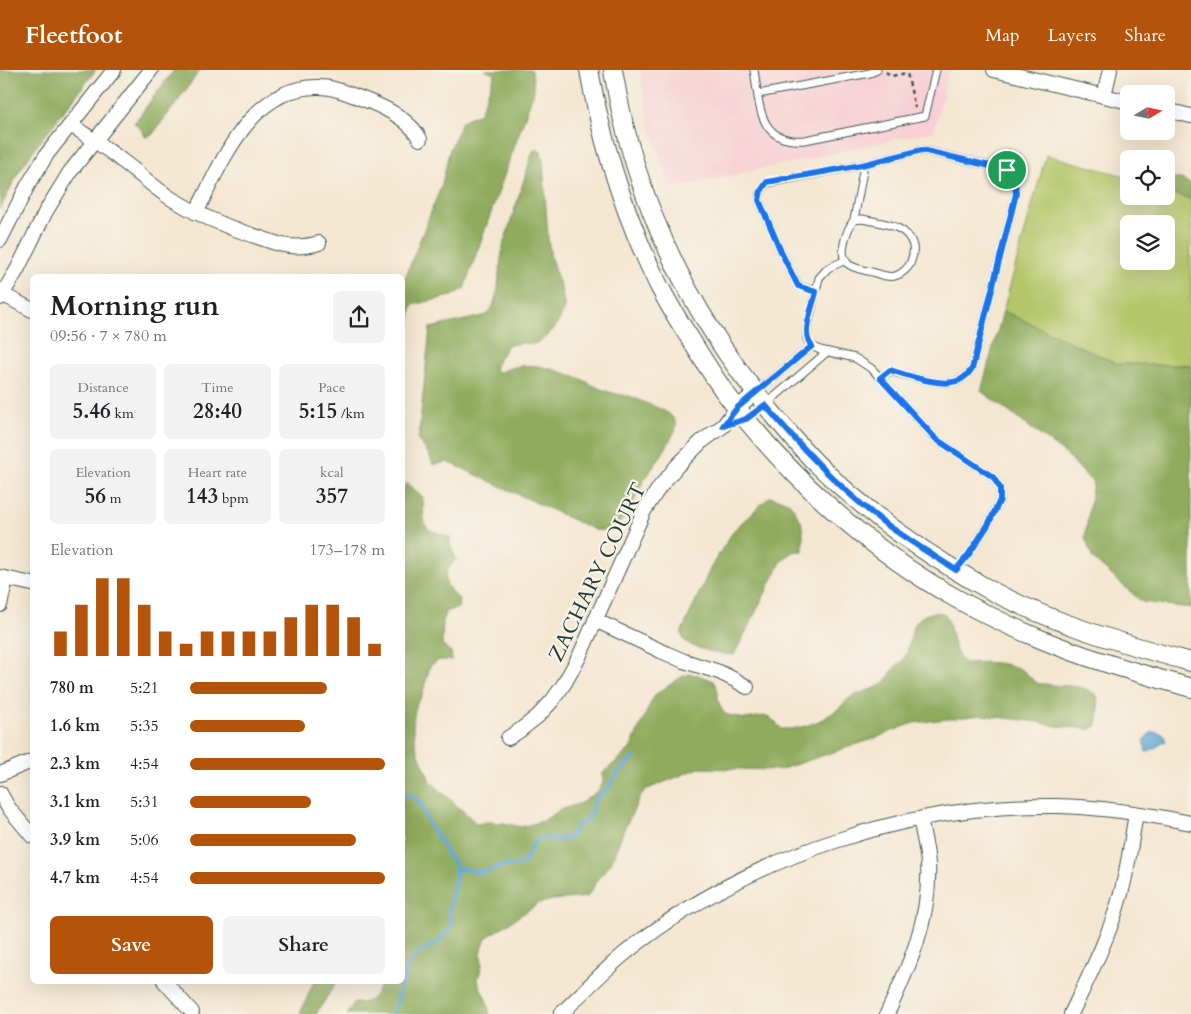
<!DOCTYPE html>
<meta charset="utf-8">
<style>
:root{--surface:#fff;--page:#f2f2f2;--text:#202124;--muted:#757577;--accent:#b45309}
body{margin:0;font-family:Cardo,serif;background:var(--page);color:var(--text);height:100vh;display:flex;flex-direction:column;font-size:19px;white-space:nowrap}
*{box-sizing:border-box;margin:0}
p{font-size:16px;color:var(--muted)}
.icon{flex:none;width:28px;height:28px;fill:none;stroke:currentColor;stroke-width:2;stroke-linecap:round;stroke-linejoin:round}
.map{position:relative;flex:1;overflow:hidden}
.sheet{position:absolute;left:30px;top:204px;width:375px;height:710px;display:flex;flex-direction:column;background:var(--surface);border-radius:8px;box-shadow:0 5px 20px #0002}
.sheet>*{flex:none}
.needle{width:32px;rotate:80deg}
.tools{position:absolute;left:1120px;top:15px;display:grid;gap:10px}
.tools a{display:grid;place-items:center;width:55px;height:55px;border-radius:8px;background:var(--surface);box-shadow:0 5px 20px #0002;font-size:25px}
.pin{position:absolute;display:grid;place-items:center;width:42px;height:42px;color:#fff;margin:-21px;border:2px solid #fff;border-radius:50%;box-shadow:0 1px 5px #0007}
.round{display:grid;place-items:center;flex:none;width:52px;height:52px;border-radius:8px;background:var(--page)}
.headline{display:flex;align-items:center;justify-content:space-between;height:85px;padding:0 20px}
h1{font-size:28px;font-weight:800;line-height:38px}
.metrics{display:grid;grid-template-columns:repeat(3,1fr);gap:8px;height:85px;padding:5px 20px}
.metrics div{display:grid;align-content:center;border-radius:8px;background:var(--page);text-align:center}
.metrics b{font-size:21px;font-weight:800}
.metrics small{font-size:14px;font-weight:400}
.metrics p{font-size:14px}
.chart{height:140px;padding:10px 20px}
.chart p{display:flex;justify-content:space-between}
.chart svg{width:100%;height:90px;margin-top:5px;stroke:var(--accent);stroke-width:6}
.button{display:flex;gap:10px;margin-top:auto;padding:10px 20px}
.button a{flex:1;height:58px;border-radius:8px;background:var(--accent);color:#fff;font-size:20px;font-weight:800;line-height:58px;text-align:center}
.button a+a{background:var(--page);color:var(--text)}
ul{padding:0 20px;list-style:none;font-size:16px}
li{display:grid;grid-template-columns:80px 60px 1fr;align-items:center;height:38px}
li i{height:12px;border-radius:6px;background:var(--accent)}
header{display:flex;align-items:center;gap:30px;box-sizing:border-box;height:70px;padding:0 25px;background:var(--accent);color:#fff}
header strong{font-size:24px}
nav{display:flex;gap:28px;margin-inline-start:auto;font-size:18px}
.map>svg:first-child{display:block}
.built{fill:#f7cfd4}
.green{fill:#b4c669;stroke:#6a824e;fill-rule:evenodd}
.forest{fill:#8fab5d;stroke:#577448}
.water{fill:#5da6d4;stroke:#3e7284}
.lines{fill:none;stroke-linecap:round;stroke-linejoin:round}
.stream{stroke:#5da6d4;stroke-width:4}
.service-casing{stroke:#3f564c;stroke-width:9}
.minor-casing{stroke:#3f564c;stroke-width:16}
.tertiary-casing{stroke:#3f564c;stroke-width:20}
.path{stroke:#3f564c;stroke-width:2.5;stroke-dasharray:4 4;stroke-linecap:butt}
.service{stroke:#fff;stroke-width:7}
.minor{stroke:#fff;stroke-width:14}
.tertiary{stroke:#fff;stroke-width:18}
.route-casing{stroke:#fff;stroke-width:10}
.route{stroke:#1a73e8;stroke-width:6}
.labels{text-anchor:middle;stroke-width:4.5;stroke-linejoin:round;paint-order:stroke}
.street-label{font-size:21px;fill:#1f3d34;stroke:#f7f3e8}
</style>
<header>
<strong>Fleetfoot</strong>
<nav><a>Map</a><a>Layers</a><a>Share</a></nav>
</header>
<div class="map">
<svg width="1191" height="944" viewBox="0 0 1191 944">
<rect width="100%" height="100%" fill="#f7f3e8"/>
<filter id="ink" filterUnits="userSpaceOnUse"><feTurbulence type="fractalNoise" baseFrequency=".02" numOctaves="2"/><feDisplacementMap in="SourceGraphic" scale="10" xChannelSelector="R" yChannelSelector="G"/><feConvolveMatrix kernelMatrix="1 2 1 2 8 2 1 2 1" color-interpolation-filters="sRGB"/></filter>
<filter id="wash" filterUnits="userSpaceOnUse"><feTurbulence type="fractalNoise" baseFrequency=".0096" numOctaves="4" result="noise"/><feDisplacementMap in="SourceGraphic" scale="20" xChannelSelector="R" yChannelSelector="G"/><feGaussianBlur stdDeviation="1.12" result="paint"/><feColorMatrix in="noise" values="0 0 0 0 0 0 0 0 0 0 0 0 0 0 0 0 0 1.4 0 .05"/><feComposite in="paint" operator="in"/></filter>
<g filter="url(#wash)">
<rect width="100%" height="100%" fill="#f4e7d1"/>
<path class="built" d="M 640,0 L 949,0 L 934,61 L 670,119 L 650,56 Z"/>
<path class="green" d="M 1046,85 L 1129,107 L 1129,126 L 1166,126 L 1166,118 L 1191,125 L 1191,295 L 1118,294 L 1003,241 ZM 1129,154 L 1166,154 L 1166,191 L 1129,191 Z"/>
<g class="forest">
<path d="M 0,0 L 96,0 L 35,78 L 18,103 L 0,139 Z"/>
<path d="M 174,0 L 200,0 L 178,31 L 152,65 L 145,67 L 142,60 L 134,53 Z"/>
<path d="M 485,0 L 532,0 L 534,21 L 464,219 L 452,226 L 412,235 L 403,294 L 403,213 L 442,114 L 449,82 L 462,51 L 480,43 L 495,4 Z"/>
<path d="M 537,79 L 541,82 L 543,92 L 548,168 L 551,188 L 556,204 L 561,217 L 565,239 L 555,258 L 540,272 L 532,274 L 523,273 L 507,275 C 504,284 496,290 495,300 L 497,303 C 511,297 524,294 538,296 C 552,299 566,303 579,308 C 588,312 597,318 606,321 C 614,324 621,325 629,326 C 634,327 638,330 643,332 C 652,336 671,341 675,351 C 679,357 672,366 669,372 C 662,387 650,399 642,414 C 636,425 630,445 620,453 C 612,459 604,461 595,460 L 455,395 L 446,392 L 433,395 C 430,385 426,379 418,371 L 430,258 L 487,245 L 493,236 L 498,219 L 499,203 L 503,176 L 533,81 Z"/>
<path d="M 1166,109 L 1181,109 L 1191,114 L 1191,129 L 1166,122 Z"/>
<path d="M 1003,241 L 1118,294 L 1191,295 L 1191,538 L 1142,532 L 1093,489 L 1085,467 L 1093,413 L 1067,385 L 981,321 Z"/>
<path d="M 406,413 L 423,427 L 424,453 L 429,460 L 450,467 L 450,475 L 456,489 C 453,493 448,499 446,503 C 443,514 452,523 459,529 L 458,538 L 445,542 L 443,550 L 442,575 L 451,582 L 452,590 L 439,590 L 430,596 L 422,626 L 417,633 L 414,644 L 413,657 L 416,677 L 430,711 L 477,754 L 487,752 L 504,753 L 521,757 L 543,751 L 560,740 L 581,733 L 599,720 L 603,713 L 602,704 L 630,679 L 651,632 L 656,624 L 683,606 L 690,604 L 698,605 L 713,611 L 716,616 L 718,621 L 718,629 L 721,638 L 725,644 L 745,649 L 764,646 L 772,649 L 782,659 C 802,660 823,651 838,639 C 843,635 847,629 853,626 C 863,621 875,620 884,613 C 889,609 890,602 895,597 C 898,594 903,592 905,587 C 911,575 909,558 920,548 C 927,543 937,541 945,544 C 954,559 950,582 965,593 C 984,592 1005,591 1022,600 C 1028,604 1032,610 1037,613 C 1040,614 1042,614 1045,614 C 1064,618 1081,612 1097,626 C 1099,636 1100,646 1096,656 L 1091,659 L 1056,656 L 1038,652 L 982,645 L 913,653 L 870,670 L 779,700 L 699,698 L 650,718 L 645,720 L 640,726 L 630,748 L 624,759 L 611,793 L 596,811 L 592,820 L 587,827 L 553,830 L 539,833 L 486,868 L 481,883 L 482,895 L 478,909 L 479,914 L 487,932 L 490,944 L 347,944 L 354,933 C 373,933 375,926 382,911 L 402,911 L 402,423 Z"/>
<path d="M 769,427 L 780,429 L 790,433 L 800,449 L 803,458 L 803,481 L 792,482 L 781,492 L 734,585 C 722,584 691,579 684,570 C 683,568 682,565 681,563 L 712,495 L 734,460 Z"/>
<path d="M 314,911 L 337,911 L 316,944 L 300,944 Z"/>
</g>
<path class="water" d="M 1155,662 L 1163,664 L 1166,671 L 1148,682 L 1146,682 C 1143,671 1144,664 1155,662 Z"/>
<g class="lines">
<g class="stream">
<path d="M 456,801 C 464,795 470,801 478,802 C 486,802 494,798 501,796 C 507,795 512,796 517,795 C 531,793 527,778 535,772 C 546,763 559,774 569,767 C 574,764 574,758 578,754 L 584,752 L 588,749 L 595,730 L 598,726 L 606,721 L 618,703 L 634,687"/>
<path d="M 392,944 L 398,928 L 399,919 L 412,889 L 417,883 L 436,874 L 451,857 L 452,851 L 449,844 L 452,825 L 456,805 L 455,792 L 447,785 L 443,776 L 428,752 L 424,739 L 419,732 L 412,726 L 402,722"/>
</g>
</g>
</g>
<g filter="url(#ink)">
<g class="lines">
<defs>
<g id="service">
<path d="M 754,0 C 760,36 758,74 805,70 L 925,46 L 936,0"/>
<path d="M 758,24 L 870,3 L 877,0"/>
<path d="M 862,149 C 880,153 908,154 913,176 C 914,181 913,186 911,191 C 909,198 902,204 895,206 C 888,208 879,204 872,202 C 864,200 853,199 847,193 C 838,183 847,159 854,150 Z"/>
<path d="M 854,150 L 863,101 L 862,95"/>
<path d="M 846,190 L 828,198 L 819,208 L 807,259 L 807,269 L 809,273 L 812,276 L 820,280 L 855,288 L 872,299 L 936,369 L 993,407 L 1000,418 L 1000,430 L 988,455 L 969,484 L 956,500"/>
<path d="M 816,221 L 798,216 L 782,184 L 759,130 L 761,121 L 767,113 L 862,95 L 922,80 L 1007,100 L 1015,111 L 1016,124 L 972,299 C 968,304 964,309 957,311 C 941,317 907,305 890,301 L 880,308"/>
<path d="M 756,322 L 812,276"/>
<path d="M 765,335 L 827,282"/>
</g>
<g id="minor">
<path d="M 994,0 L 1129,32"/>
<path d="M 1104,26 L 1110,0"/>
<path d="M 1166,40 L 1191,46"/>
<path d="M 71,55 C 87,66 105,77 121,90 C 138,102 154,118 172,129 C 198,145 224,156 252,165 C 278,174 291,181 319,173"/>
<path d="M 196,143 C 223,89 255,7 330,18 C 338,20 347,23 355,26 C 374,33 397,42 411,57 C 415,60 417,65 420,69"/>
<path d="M 0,170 L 28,115 L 47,84 L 114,0"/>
<path d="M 0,223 L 32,240"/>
<path d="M 0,228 L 17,200 L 46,141 L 70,102 L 151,0"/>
<path d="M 0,507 L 32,514"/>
<path d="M 0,535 L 6,509"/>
<path d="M 595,550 L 661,581 L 684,591 L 719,602 L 735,610 L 747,617"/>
<path d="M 508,668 L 519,661 L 538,646 L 552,631 L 564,614 L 579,587 L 644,441 L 659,418 L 677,396 L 701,372 L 723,356 L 737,338 L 755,323"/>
<path d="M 0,704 L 32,691"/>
<path d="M 0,723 L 8,737 L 32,766"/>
<path d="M 164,911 L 192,942"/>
<path d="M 561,944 C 587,918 612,892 642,870 C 757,784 912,734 1056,736 C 1101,737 1147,744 1191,753"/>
<path d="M 887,944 C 909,897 931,848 928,794 C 927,779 923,764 920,749"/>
<path d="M 1071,944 C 1089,906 1109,867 1120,827 C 1128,800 1131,771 1136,744"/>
</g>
<g id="tertiary">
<path d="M 589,0 C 602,74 625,146 658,214 C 668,233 679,252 691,270 C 702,288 713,306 726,324 C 787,405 870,481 959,530 C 985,544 1011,557 1038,568 C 1087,589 1139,603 1191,618"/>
<path d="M 613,0 C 634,129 689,244 773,344 C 787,361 801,378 817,394 C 867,443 926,485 988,519 C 1052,553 1121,573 1191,592"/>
</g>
</defs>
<use href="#service" class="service-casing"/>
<use href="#minor" class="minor-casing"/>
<use href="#tertiary" class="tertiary-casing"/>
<path class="path" d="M 886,2 L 891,6 L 907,3 L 915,38"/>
<use href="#service" class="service"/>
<use href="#minor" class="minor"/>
<use href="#tertiary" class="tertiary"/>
</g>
</g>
<g class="lines" filter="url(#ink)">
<defs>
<path id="route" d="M 922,80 L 1007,100 L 1015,111 L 1016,124 L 972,299 C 968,304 964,309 957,311 C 941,317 906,305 890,300 L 880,308 L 936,369 L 993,407 L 1000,418 L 1000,430 L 988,455 L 969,484 L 956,500 C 931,484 906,469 882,451 C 838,417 801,377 765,335 L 746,349 L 723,356 L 737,338 L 812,276 C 800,265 813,236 816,222 L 798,216 L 782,184 L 759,130 L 761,121 L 767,112 L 862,95 Z"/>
</defs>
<use href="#route" class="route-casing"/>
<use href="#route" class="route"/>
</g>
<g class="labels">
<g class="street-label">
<text transform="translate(597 502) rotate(-64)" y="7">ZACHARY COURT</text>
</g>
</g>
</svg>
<div class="tools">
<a><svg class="needle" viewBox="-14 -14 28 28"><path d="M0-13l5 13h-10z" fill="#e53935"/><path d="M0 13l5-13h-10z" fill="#757577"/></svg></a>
<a><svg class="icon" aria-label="locate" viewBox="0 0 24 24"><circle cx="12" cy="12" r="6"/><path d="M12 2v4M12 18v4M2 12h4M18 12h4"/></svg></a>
<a><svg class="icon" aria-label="layers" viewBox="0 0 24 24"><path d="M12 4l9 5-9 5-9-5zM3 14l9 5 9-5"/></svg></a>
</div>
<div class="pin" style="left:1007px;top:100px;background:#1e9e55"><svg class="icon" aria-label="arrive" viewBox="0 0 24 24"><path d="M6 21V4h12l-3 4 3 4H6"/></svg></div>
<section class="sheet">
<div class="headline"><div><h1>Morning run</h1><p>09:56 · 7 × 780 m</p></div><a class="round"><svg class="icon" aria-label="share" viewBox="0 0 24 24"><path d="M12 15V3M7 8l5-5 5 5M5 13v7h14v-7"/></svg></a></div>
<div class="metrics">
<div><p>Distance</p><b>5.46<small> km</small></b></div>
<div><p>Time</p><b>28:40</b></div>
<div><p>Pace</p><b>5:15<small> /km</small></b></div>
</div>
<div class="metrics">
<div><p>Elevation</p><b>56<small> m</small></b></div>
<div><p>Heart rate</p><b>143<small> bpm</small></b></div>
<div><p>kcal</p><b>357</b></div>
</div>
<div class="chart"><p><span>Elevation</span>173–178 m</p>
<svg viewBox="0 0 160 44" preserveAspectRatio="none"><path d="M5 44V32M15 44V19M25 44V6M35 44V6M45 44V19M55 44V32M65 44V38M75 44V32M85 44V32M95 44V32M105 44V32M115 44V25M125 44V19M135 44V19M145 44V25M155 44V38"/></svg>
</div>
<ul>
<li><b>780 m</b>5:21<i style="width:70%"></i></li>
<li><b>1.6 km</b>5:35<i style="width:59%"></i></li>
<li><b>2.3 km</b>4:54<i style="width:100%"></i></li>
<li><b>3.1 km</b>5:31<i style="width:62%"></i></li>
<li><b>3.9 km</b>5:06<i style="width:85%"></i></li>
<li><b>4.7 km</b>4:54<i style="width:100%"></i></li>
</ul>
<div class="button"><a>Save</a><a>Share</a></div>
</section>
</div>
